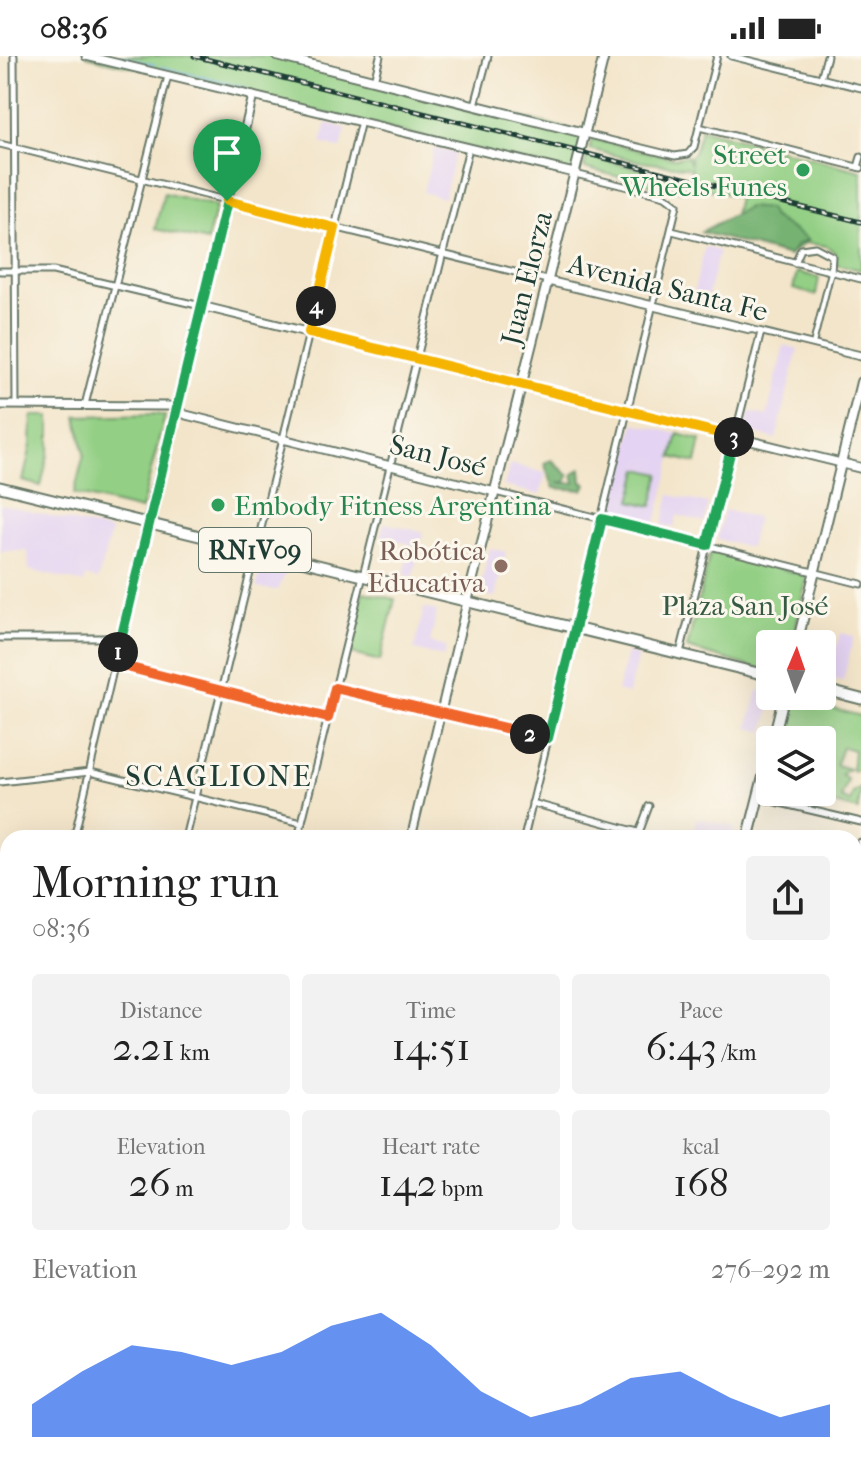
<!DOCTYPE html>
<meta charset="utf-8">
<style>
:root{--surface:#fff;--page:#f2f2f2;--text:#222;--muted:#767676;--accent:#2563eb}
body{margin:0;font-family:"IM FELL French Canon",serif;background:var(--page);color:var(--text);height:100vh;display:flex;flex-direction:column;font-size:30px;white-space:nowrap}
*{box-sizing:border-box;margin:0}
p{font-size:26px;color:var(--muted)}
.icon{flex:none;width:44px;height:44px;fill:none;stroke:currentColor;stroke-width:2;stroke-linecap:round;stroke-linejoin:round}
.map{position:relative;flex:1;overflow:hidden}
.drawer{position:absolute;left:0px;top:774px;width:862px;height:648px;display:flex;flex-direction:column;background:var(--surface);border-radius:24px 24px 0 0;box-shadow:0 8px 32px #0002}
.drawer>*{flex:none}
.needle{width:52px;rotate:2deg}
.tools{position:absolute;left:756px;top:574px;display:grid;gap:16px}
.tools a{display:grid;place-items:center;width:80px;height:80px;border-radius:8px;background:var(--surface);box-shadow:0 8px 32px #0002;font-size:40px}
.pin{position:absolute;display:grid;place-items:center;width:68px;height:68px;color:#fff;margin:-82px -34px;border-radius:50% 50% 50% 0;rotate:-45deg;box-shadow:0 0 8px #0007}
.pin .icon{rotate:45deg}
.km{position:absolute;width:40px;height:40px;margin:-20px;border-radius:50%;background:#222;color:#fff;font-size:22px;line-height:40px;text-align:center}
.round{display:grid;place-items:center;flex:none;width:84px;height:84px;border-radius:8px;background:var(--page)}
.head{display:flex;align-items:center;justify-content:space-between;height:136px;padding:0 32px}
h1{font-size:44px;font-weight:600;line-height:60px}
.stats{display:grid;grid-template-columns:repeat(3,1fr);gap:12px;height:136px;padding:8px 32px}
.stats div{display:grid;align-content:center;border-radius:8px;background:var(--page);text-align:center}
.stats b{font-size:40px;font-weight:600}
.stats small{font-size:22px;font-weight:400}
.stats p{font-size:22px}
.chart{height:224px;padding:16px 32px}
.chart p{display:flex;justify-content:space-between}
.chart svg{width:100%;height:144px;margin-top:8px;fill:var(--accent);opacity:.7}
.status{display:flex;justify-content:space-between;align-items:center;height:56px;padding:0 40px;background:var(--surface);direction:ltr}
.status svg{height:22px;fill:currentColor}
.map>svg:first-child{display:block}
.built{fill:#e4d3f2}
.green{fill:#93cf84;stroke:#59865c;stroke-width:2}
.forest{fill:#76b272;stroke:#4a7853;stroke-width:2}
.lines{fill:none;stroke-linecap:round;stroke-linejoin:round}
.stream{stroke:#79aee7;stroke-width:2}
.pedestrian-casing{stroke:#697868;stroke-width:8}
.minor-casing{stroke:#697868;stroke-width:9}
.tertiary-casing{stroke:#697868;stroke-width:11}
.secondary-casing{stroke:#697868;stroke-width:12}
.primary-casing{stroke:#697868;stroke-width:13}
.pedestrian{stroke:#fff;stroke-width:4}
.minor{stroke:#fff;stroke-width:5}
.tertiary{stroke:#fff;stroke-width:7}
.secondary{stroke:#fff;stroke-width:8}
.primary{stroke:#fff;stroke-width:9}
.rail-casing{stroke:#1f3d34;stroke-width:5}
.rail{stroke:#fbf7ec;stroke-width:2;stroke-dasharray:6;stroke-linecap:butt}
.split-1-casing{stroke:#fff;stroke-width:16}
.split-2-casing{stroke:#fff;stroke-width:16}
.split-3-casing{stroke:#fff;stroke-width:16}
.split-4-casing{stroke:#fff;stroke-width:16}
.split-5-casing{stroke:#fff;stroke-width:16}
.split-1{stroke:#22a559;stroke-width:10}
.split-2{stroke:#f0652b;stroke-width:10}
.split-3{stroke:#22a559;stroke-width:10}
.split-4{stroke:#f5b400;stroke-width:10}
.split-5{stroke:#f5b400;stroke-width:10}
.leisure-dot{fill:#2e9e5b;stroke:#fbf7ec;stroke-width:3}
.education-dot{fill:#8d6e63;stroke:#fbf7ec;stroke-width:3}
.labels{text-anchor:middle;stroke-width:6;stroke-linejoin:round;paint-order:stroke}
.shield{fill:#fbf7ec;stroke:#61756b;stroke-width:2}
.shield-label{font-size:26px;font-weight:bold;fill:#1f3d34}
.leisure-label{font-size:28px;fill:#27864d;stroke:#fbf7ec;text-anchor:end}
.street-label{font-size:28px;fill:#1f3d34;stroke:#fbf7ec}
.education-label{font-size:28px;fill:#785e54;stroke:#fbf7ec;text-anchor:end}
.park-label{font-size:28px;fill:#365a44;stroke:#fbf7ec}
.neighbourhood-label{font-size:30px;letter-spacing:2px;fill:#1f3d34;stroke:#fbf7ec}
</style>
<div class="status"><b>08:36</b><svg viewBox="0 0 49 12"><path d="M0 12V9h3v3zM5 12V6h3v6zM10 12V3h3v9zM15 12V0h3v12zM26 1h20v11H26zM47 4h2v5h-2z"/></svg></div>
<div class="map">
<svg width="861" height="1422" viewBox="0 0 861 1422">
<rect width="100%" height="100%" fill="#fbf7ec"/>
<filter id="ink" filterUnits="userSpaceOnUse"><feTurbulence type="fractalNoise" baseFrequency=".0125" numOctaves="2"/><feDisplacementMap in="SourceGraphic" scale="16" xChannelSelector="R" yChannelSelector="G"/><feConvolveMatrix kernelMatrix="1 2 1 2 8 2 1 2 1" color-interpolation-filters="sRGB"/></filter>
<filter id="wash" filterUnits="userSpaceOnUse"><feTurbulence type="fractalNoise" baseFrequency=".006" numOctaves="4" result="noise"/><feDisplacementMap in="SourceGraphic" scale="32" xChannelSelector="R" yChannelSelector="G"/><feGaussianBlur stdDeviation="1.8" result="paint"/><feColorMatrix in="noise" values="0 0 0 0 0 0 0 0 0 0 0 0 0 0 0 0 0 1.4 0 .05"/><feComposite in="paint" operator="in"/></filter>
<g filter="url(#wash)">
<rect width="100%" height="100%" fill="#f3e5ca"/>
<g class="built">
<path d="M 327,67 L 346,72 L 341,93 L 321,87 Z"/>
<path d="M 434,92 L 455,97 L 444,142 L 423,136 Z"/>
<path d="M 705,191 L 719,195 L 705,251 L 691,247 Z"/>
<path d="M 784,289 L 798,293 L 776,383 L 745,375 L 750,356 L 767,360 Z"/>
<path d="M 634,367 L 678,378 L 656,467 L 611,456 Z"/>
<path d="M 510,408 L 546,417 L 540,439 L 504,430 Z"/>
<path d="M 670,439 L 708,448 L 704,466 L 677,459 L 674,472 L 662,469 Z"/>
<path d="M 0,448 L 111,475 L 98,524 L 86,520 L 84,527 L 29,514 L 28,495 L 0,495 L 0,514 Z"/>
<path d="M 724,454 L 757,462 L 750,491 L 717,483 Z"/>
<path d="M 384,467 L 423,476 L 413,521 L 404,519 L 411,488 L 381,481 Z"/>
<path d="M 490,492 L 506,496 L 495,541 L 479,537 Z"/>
<path d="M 262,510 L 286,517 L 277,534 L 256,532 Z"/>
<path d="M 424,552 L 437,555 L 430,587 L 446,591 L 444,601 L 414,594 Z"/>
<path d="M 840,577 L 854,580 L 843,625 L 829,622 Z"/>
<path d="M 627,597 L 638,599 L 628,638 L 617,635 Z"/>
<path d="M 758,634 L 773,641 L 764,676 L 748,672 Z"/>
<path d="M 697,762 L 735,771 L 733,782 L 692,782 Z"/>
</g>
<g class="green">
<path d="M 86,0 L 277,0 L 584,77 L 574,117 Z"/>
<path d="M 701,73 L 861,115 L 861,214 L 836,208 L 835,197 L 827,190 L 805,187 L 792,197 L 729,181 L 738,141 L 689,128 L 681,134 L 671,134 L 584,112 L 587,100 L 689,125 L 691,112 L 642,106 L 589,93 L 592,83 L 675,102 L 687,100 L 691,109 L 690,100 L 694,97 Z"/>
<path d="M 164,137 L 216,150 L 207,185 L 155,173 Z"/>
<path d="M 797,216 L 819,222 L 816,239 L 793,233 Z"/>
<path d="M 155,358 L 165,360 L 141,454 L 74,438 L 84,398 L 77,360 Z"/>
<path d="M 32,360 L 50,360 L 50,390 L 41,430 L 23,425 L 31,389 Z"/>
<path d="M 678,378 L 701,384 L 696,407 L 672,401 Z"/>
<path d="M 639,413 L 660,418 L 652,450 L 631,445 Z"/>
<path d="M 715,494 L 807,520 L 792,588 L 770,588 L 770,616 L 687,592 L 710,497 Z"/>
<path d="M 363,536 L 395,543 L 380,605 L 348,597 Z"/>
<path d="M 799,644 L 861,660 L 861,715 L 852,715 L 854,694 L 842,691 L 836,709 L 849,713 L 841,719 L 848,724 L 841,742 L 850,746 L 853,737 L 861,732 L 858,754 L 814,743 L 816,736 L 822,736 L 822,684 L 782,684 L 791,648 Z"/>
<path d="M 854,1302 L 861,1303 L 861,1376 L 854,1367 Z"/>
<path d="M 185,1414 L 393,1414 L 395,1422 L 0,1422 L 0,1419 Z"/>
<path d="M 417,1414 L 474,1414 L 475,1422 L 414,1422 Z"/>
<path d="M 482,1414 L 597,1414 L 597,1422 L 481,1422 Z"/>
<path d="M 686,1414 L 737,1414 L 740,1418 L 739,1422 L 677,1422 Z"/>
<path d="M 753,1414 L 765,1417 L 861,1414 L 861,1422 L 750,1422 Z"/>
</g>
<g class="forest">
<path d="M 748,151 L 769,153 L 773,161 L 808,184 L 797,189 L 789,200 L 701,176 Z"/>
<path d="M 552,404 L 569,420 L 566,426 L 557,427 L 575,427 L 573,418 L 581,413 L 582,426 L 586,428 L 583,434 L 554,432 L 544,407 Z"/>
</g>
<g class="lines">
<g class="stream">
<path d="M 118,0 L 155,9"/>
<path d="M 161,11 L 246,32"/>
<path d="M 854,961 L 861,972"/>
<path d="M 854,975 L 861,985"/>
<path d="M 753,1419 L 861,1418"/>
<path d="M 710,1422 L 738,1419"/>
</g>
</g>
</g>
<g filter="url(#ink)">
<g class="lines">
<defs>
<path id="pedestrian" d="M 813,288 L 831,216"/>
<g id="minor">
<path d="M 14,0 L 16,349"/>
<path d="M 731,0 L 861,32"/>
<path d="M 821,22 L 827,0"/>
<path d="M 374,25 L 380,0"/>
<path d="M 475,49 L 488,0"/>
<path d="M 699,71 L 861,112"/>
<path d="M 585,78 L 675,100 L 688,98 L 694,91 L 717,0"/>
<path d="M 0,88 L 547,224"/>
<path d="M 858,111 L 861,101"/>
<path d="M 672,175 L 861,223"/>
<path d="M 795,207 L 801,193 L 815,191 L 832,200 L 831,216"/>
<path d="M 0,215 L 53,215 L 201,250"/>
<path d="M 750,273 L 844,296"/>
<path d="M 85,349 L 168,20"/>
<path d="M 495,436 L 861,528"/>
<path d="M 0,582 L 121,582"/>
<path d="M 680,597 L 761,276"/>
<path d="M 115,608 L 328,662"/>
<path d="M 335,632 L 548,682"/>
<path d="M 0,726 L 90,716 L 302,767"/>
<path d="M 759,742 L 861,766"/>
<path d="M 532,747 L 638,776"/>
<path d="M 74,782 L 147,468"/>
<path d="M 185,782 L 361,65"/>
<path d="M 298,782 L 469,92"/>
<path d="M 524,782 L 677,149 L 665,140 L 575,118"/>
<path d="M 637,782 L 649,750"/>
<path d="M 0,905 L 8,905"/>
<path d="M 854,1120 L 861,1071"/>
<path d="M 0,1239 L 8,1239"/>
<path d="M 854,1293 L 861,1294"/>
<path d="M 598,1414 L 598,1422"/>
<path d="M 606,1414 L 606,1422"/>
<path d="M 744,1422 L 745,1414"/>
</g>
<g id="tertiary">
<path d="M 86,0 L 574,117"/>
<path d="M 548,225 L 750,273"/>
<path d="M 201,250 L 841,407"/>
<path d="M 844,296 L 861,300"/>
<path d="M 0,349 L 169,350 L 186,359 L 495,436"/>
<path d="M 147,467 L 253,40"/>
<path d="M 411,782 L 467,546"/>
<path d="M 854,814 L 861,787"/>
<path d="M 854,873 L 856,958"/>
<path d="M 854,983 L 861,993"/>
<path d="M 0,1073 L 8,1073"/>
<path d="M 854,1090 L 861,1091"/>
</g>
<g id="secondary">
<path d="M 277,0 L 584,77"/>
<path d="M 841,407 L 861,412"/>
<path d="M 467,546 L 604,0"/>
<path d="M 797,588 L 861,326"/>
<path d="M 854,819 L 861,819"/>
<path d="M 0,823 L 8,823"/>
<path d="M 854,1408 L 861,1408"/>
</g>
<g id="primary">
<path d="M 0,431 L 770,620"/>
<path d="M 822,633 L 861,643"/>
<path d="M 773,684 L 784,640"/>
<path d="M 748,782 L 770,695"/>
<path d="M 642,1414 L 649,1422"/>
<path d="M 0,1417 L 13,1414"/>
<path d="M 669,1422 L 676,1414"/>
</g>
</defs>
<use href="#pedestrian" class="pedestrian-casing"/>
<use href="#minor" class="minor-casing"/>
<use href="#tertiary" class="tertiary-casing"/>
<use href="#secondary" class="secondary-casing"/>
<use href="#primary" class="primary-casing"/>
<use href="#pedestrian" class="pedestrian"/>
<use href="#minor" class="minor"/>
<use href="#tertiary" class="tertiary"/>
<use href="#secondary" class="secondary"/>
<use href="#primary" class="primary"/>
<defs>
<path id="rail" d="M 194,0 L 861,166"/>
</defs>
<use href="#rail" class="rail-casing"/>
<use href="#rail" class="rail"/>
</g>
</g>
<g class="lines" filter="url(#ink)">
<defs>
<path id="split-1" d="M 118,596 L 227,145"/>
<path id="split-2" d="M 118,596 L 115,608 L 328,662 L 335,632 L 530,678"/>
<path id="split-3" d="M 530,678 L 548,682 L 602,463 L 707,489 L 734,381"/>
<path id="split-4" d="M 316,250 L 309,276 L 734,381"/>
<path id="split-5" d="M 227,145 L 335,172 L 316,250"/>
</defs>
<use href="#split-1" class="split-1-casing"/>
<use href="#split-2" class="split-2-casing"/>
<use href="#split-3" class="split-3-casing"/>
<use href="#split-4" class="split-4-casing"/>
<use href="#split-5" class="split-5-casing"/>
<use href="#split-1" class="split-1"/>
<use href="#split-2" class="split-2"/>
<use href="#split-3" class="split-3"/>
<use href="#split-4" class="split-4"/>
<use href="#split-5" class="split-5"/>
</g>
<g class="leisure-dot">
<circle cx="803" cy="114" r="8"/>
<circle cx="218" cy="449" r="8"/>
</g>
<circle class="education-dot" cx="501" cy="510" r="8"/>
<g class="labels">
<rect class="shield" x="199" y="472" width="112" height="44" rx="6"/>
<g class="shield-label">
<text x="255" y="503">RN1V09</text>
</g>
<g class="leisure-label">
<text x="787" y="108">Street<tspan x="787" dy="32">Wheels Funes</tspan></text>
<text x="234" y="459" text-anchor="start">Embody Fitness Argentina</text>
</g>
<g class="street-label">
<text transform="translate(526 222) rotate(-76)" y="10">Juan Elorza</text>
<text transform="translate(668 231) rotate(14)" y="10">Avenida Santa Fe</text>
<text transform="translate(438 399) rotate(14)" y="10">San José</text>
</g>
<g class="education-label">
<text x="485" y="504">Robótica<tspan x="485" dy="32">Educativa</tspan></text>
</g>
<g class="park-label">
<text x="745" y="559">Plaza San José</text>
</g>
<g class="neighbourhood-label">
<text x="219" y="730">SCAGLIONE</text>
</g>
</g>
</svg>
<div class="tools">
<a><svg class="needle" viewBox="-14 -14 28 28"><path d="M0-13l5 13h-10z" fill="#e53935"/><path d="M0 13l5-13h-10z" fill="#767676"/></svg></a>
<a><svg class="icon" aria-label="layers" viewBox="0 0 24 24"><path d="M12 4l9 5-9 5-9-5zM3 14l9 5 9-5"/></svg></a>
</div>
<div class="pin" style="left:227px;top:145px;background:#1e9e55"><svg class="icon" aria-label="arrive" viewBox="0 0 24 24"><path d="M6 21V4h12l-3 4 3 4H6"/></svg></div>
<b class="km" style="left:118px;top:596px">1</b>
<b class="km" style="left:530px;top:678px">2</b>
<b class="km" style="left:734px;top:381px">3</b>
<b class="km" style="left:316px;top:250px">4</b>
<section class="drawer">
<div class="head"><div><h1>Morning run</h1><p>08:36</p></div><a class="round"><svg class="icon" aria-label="share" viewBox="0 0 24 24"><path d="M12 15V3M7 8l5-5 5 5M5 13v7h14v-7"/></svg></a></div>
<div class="stats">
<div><p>Distance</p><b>2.21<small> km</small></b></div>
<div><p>Time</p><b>14:51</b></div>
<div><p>Pace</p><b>6:43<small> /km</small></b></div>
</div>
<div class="stats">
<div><p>Elevation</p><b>26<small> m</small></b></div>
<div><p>Heart rate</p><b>142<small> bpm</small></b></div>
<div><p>kcal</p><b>168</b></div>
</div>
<div class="chart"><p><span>Elevation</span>276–292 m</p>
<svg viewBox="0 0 160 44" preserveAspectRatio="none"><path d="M0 44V34L10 24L20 16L30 18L40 22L50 18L60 10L70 6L80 16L90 30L100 38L110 34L120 26L130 24L140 32L150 38L160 34V44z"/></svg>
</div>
</section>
</div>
